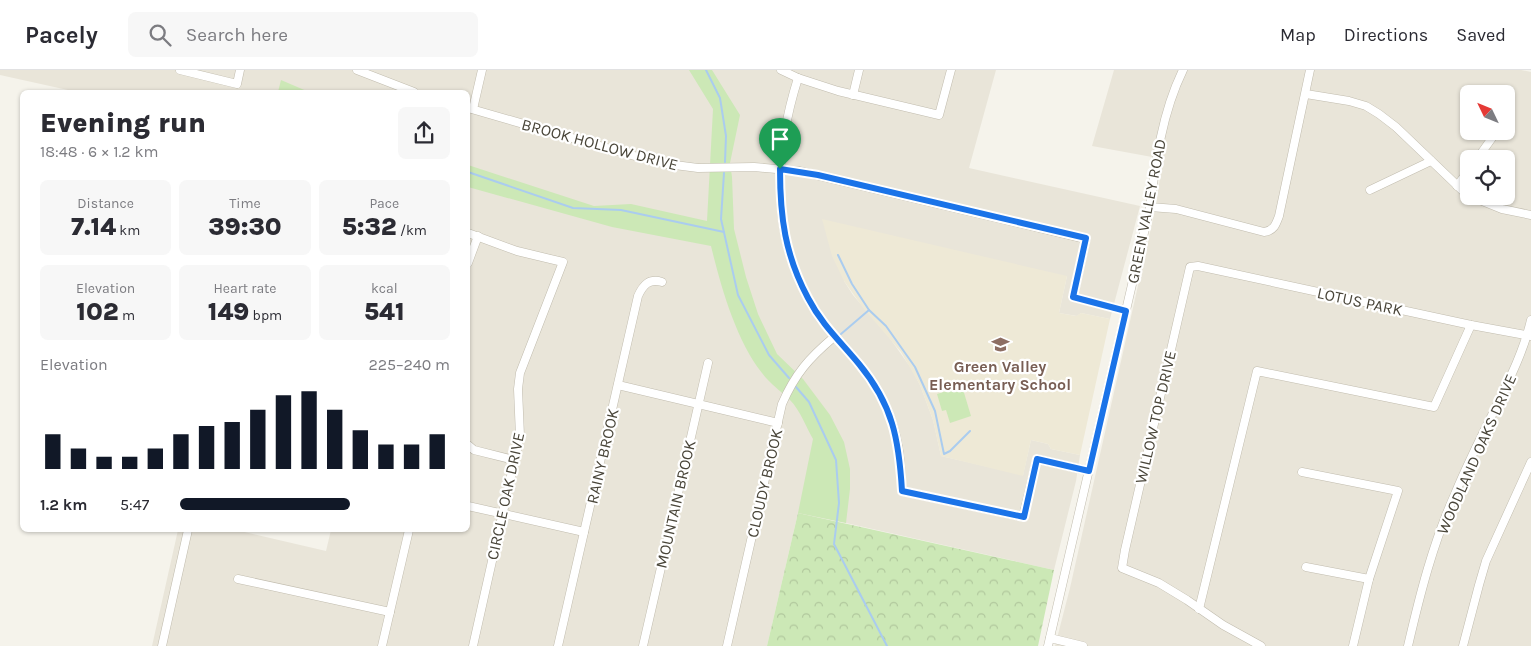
<!DOCTYPE html>
<meta charset="utf-8">
<style>
:root{--surface:#fff;--page:#f7f7f7;--text:#2b2b33;--muted:#7c7c81;--line:#e1e1e2;--accent:#111827}
body{margin:0;font-family:Karla,sans-serif;background:var(--page);color:var(--text);height:100vh;display:flex;flex-direction:column;font-size:19px;white-space:nowrap}
*{box-sizing:border-box;margin:0}
p{font-size:16px;color:var(--muted)}
.icon{flex:none;width:28px;height:28px;fill:none;stroke:currentColor;stroke-width:2;stroke-linecap:round;stroke-linejoin:round}
.map{position:relative;flex:1;overflow:hidden}
.sheet{position:absolute;left:20px;top:20px;width:450px;height:442px;display:flex;flex-direction:column;background:var(--surface);border-radius:8px;box-shadow:0 1px 4px #0004}
.sheet>*{flex:none}
.needle{width:32px;rotate:313deg}
.tools{position:absolute;left:1460px;top:15px;display:grid;gap:10px}
.tools a{display:grid;place-items:center;width:55px;height:55px;border-radius:8px;background:var(--surface);box-shadow:0 1px 4px #0004;font-size:25px}
.pin{position:absolute;display:grid;place-items:center;width:42px;height:42px;color:#fff;margin:-51px -21px;border-radius:50% 50% 50% 0;rotate:-45deg;box-shadow:0 0 5px #0007}
.pin .icon{rotate:45deg}
.round{display:grid;place-items:center;flex:none;width:52px;height:52px;border-radius:8px;background:var(--page)}
.headline{display:flex;align-items:center;justify-content:space-between;height:85px;padding:0 20px}
h1{font-size:28px;font-weight:800;line-height:38px}
.metrics{display:grid;grid-template-columns:repeat(3,1fr);gap:8px;height:85px;padding:5px 20px}
.metrics div{display:grid;align-content:center;border-radius:8px;background:var(--page);text-align:center}
.metrics b{font-size:25px;font-weight:800}
.metrics small{font-size:14px;font-weight:400}
.metrics p{font-size:14px}
.chart{height:140px;padding:10px 20px}
.chart p{display:flex;justify-content:space-between}
.chart svg{width:100%;height:90px;margin-top:5px;stroke:var(--accent);stroke-width:6}
ul{padding:0 20px;list-style:none;font-size:16px}
li{display:grid;grid-template-columns:80px 60px 1fr;align-items:center;height:38px}
li i{height:12px;border-radius:6px;background:var(--accent)}
header{display:flex;align-items:center;gap:30px;box-sizing:border-box;height:70px;padding:0 25px;background:var(--surface);border-bottom:1px solid var(--line)}
header strong{font-size:24px}
nav{display:flex;gap:28px;margin-inline-start:auto;font-size:18px}
.search{width:350px;height:45px;background:var(--page);display:flex;align-items:center;gap:12px;box-sizing:border-box;padding:0 18px;border-radius:8px;color:var(--muted);font-size:19px}
.map>svg:first-child{display:block}
.residential{fill:#e9e5d9;fill-rule:evenodd}
.education{fill:#eee9d6}
.forest{fill:url(#forest-crowns)}
.park{fill:#cce8b6}
.lines{fill:none;stroke-linecap:round;stroke-linejoin:round}
.stream{stroke:#aaccef;stroke-width:2}
.minor-casing{stroke:#c1bcae;stroke-width:9}
.minor{stroke:#fff;stroke-width:8}
.route-casing{stroke:#fff;stroke-width:10}
.route{stroke:#1a73e8;stroke-width:6}
.labels{text-anchor:middle;stroke-width:4.5;stroke-linejoin:round;paint-order:stroke}
.street-label{font-size:16px;fill:#494539;stroke:#fff}
.education-label{font-size:16px;font-weight:bold;fill:#785e54;stroke:#fff}
</style>
<header>
<strong>Pacely</strong>
<div class="search"><svg class="icon" aria-label="search" viewBox="0 0 24 24"><circle cx="10" cy="10" r="6"/><path d="M15 15l6 6"/></svg>Search here</div>
<nav><a>Map</a><a>Directions</a><a>Saved</a></nav>
</header>
<div class="map">
<svg width="1531" height="576" viewBox="0 0 1531 576">
<defs>
<pattern id="forest-crowns" width="20" height="18" patternUnits="userSpaceOnUse" patternTransform="scale(1.25)"><rect width="20" height="18" fill="#cce8b6"/><path d="M2 6a3 3 0 1 1 6 0M12 15a3 3 0 1 1 6 0" fill="none" stroke="#b1c89d"/></pattern>
</defs>
<rect width="100%" height="100%" fill="#f5f3eb"/>
<g class="residential">
<path d="M 0,0 L 996,0 L 969,98 L 1140,136 L 1110,249 L 1081,243 L 1077,246 L 1059,243 L 1067,206 L 844,211 L 853,225 L 889,267 L 911,298 L 920,315 L 933,350 L 941,386 L 1023,405 L 1031,370 L 1048,374 L 1051,379 L 1080,385 L 1076,411 L 1054,500 L 846,453 L 798,443 L 767,576 L 152,576 L 178,460 L 236,460 L 326,481 L 331,460 L 468,460 L 468,22 L 77,22 L 0,5 Z"/>
<path d="M 1114,0 L 1521,0 L 1531,2 L 1531,576 L 1055,576 L 1070,518 L 1155,140 L 1163,89 L 1092,76 ZM 1469,24 L 1506,24 L 1506,61 L 1469,61 ZM 1469,89 L 1506,89 L 1506,126 L 1469,126 Z"/>
</g>
<path class="education" d="M 822,149 L 1067,206 L 1059,243 L 1076,246 L 1081,243 L 1110,249 L 1080,385 L 1051,379 L 1048,374 L 1031,370 L 1023,406 L 941,386 L 933,350 L 920,315 L 901,282 L 864,239 L 844,211 L 832,186 Z"/>
<path class="forest" d="M 798,443 L 1054,500 L 1038,576 L 767,576 Z"/>
<g class="park">
<path d="M 689,0 L 712,0 L 740,45 L 730,93 L 732,107 L 734,159 L 746,207 L 758,244 L 777,284 L 803,309 L 830,345 L 844,372 L 850,399 L 850,419 L 846,453 L 798,443 L 813,369 C 806,357 800,340 790,330 C 781,321 770,314 762,303 C 736,270 721,217 711,176 L 612,157 L 468,117 L 468,95 L 594,136 L 631,134 L 707,151 L 713,39 Z"/>
<path d="M 281,10 L 309,22 L 278,22 Z"/>
<path d="M 962,316 L 971,346 L 950,353 L 946,340 L 942,341 L 937,324 Z"/>
</g>
<g class="lines">
<g class="stream">
<path d="M 706,0 L 720,28 L 726,66 L 725,92"/>
<path d="M 468,102 L 573,138 L 621,140 L 724,162"/>
<path d="M 724,103 L 721,149 L 738,225 L 769,285 L 789,308"/>
<path d="M 838,185 L 852,214 L 869,240 L 886,256 L 915,297 L 935,341 L 944,384 L 950,381 L 970,361"/>
<path d="M 841,264 L 869,240"/>
<path d="M 796,317 L 809,332 L 836,390 L 839,433 L 834,474 L 887,576"/>
</g>
<defs>
<g id="minor">
<path d="M 180,0 L 237,14 L 240,0"/>
<path d="M 357,0 L 414,22"/>
<path d="M 781,0 L 798,8 L 838,21 L 939,45 L 951,0"/>
<path d="M 798,8 C 772,91 770,174 820,248 C 832,265 847,279 859,294 C 878,318 893,346 898,376 C 901,390 901,406 902,421 L 1023,447 L 1037,389 L 1089,401"/>
<path d="M 1306,24 L 1349,31 L 1366,36 L 1379,44 L 1396,57 L 1464,122 L 1469,125"/>
<path d="M 853,25 L 859,0"/>
<path d="M 468,38 L 638,87 L 667,94 L 698,98 L 754,97 L 799,101 L 1086,169 L 1073,227 L 1126,241"/>
<path d="M 473,39 L 482,0"/>
<path d="M 1477,89 L 1497,61"/>
<path d="M 1457,116 L 1469,100"/>
<path d="M 1370,120 L 1431,91"/>
<path d="M 1470,126 L 1502,139 L 1531,145"/>
<path d="M 1150,137 L 1176,139 L 1264,162 C 1274,161 1276,154 1279,146 L 1310,0"/>
<path d="M 468,163 L 517,181 L 563,192 L 520,303 L 518,319 L 520,366 L 473,576"/>
<path d="M 468,193 L 478,166"/>
<path d="M 618,315 L 778,353"/>
<path d="M 468,375 L 474,380 L 514,390"/>
<path d="M 1302,402 L 1398,421 L 1369,509 L 1353,576"/>
<path d="M 468,436 L 584,462"/>
<path d="M 1306,497 L 1369,509"/>
<path d="M 238,509 L 390,542"/>
<path d="M 1199,539 L 1257,301 L 1434,337 L 1471,255"/>
<path d="M 1050,568 L 1083,576"/>
<path d="M 162,576 L 188,460"/>
<path d="M 382,576 L 409,460"/>
<path d="M 558,576 L 638,226 C 643,215 649,208 662,212"/>
<path d="M 643,576 L 708,293"/>
<path d="M 727,576 L 782,334 C 795,304 809,288 834,267"/>
<path d="M 1048,576 L 1150,137 C 1156,90 1162,43 1183,0"/>
<path d="M 1261,576 L 1223,555 L 1187,530 L 1159,513 L 1122,498 L 1125,480 L 1190,197 L 1198,196 L 1471,255 L 1531,266"/>
<path d="M 1408,576 C 1420,524 1433,473 1455,424 C 1466,397 1479,371 1492,345 C 1507,314 1523,284 1531,250"/>
<path d="M 1463,576 L 1479,515 L 1486,491 L 1531,392"/>
</g>
</defs>
<use href="#minor" class="minor-casing"/>
<use href="#minor" class="minor"/>
</g>
<g class="lines">
<defs>
<path id="route" d="M 780,99 L 818,105 L 1086,168 L 1073,227 L 1126,241 L 1089,401 L 1037,389 L 1024,447 L 902,421 C 899,370 893,335 859,294 C 840,271 822,255 808,228 C 785,185 780,147 780,99 Z"/>
</defs>
<use href="#route" class="route-casing"/>
<use href="#route" class="route"/>
</g>
<defs>
<symbol id="school-bare" viewBox="-9 -9 18 18"><path d="M0-5L7-2L0 1L-7-2ZM-4 1L0 2.5L4 1V4Q0 6-4 4Z" fill="#8d6e63" stroke="#fff" stroke-width="2.5" paint-order="stroke"/></symbol>
</defs>
<g fill-rule="evenodd">
<use href="#school-bare" x="988" y="262" width="25" height="25"/>
</g>
<g class="labels">
<g class="street-label">
<text transform="translate(600 74) rotate(15)" y="6">BROOK HOLLOW DRIVE</text>
<text transform="translate(1146 141) rotate(-79)" y="6">GREEN VALLEY ROAD</text>
<text transform="translate(1360 231) rotate(12)" y="6">LOTUS PARK</text>
<text transform="translate(1155 347) rotate(-77)" y="6">WILLOW TOP DRIVE</text>
<text transform="translate(1476 384) rotate(-66)" y="6">WOODLAND OAKS DRIVE</text>
<text transform="translate(602 386) rotate(-77)" y="6">RAINY BROOK</text>
<text transform="translate(764 413) rotate(-77)" y="6">CLOUDY BROOK</text>
<text transform="translate(505 426) rotate(-78)" y="6">CIRCLE OAK DRIVE</text>
<text transform="translate(675 434) rotate(-77)" y="6">MOUNTAIN BROOK</text>
</g>
<g class="education-label">
<text x="1000" y="302">Green Valley<tspan x="1000" dy="18">Elementary School</tspan></text>
</g>
</g>
</svg>
<div class="tools">
<a><svg class="needle" viewBox="-14 -14 28 28"><path d="M0-13l5 13h-10z" fill="#e53935"/><path d="M0 13l5-13h-10z" fill="#7c7c81"/></svg></a>
<a><svg class="icon" aria-label="locate" viewBox="0 0 24 24"><circle cx="12" cy="12" r="6"/><path d="M12 2v4M12 18v4M2 12h4M18 12h4"/></svg></a>
</div>
<div class="pin" style="left:780px;top:99px;background:#1e9e55"><svg class="icon" aria-label="arrive" viewBox="0 0 24 24"><path d="M6 21V4h12l-3 4 3 4H6"/></svg></div>
<section class="sheet">
<div class="headline"><div><h1>Evening run</h1><p>18:48 · 6 × 1.2 km</p></div><a class="round"><svg class="icon" aria-label="share" viewBox="0 0 24 24"><path d="M12 15V3M7 8l5-5 5 5M5 13v7h14v-7"/></svg></a></div>
<div class="metrics">
<div><p>Distance</p><b>7.14<small> km</small></b></div>
<div><p>Time</p><b>39:30</b></div>
<div><p>Pace</p><b>5:32<small> /km</small></b></div>
</div>
<div class="metrics">
<div><p>Elevation</p><b>102<small> m</small></b></div>
<div><p>Heart rate</p><b>149<small> bpm</small></b></div>
<div><p>kcal</p><b>541</b></div>
</div>
<div class="chart"><p><span>Elevation</span>225–240 m</p>
<svg viewBox="0 0 160 44" preserveAspectRatio="none"><path d="M5 44V27M15 44V34M25 44V38M35 44V38M45 44V34M55 44V27M65 44V23M75 44V21M85 44V15M95 44V8M105 44V6M115 44V15M125 44V25M135 44V32M145 44V32M155 44V27"/></svg>
</div>
<ul>
<li><b>1.2 km</b>5:47<i style="width:63%"></i></li>
</ul>
</section>
</div>
